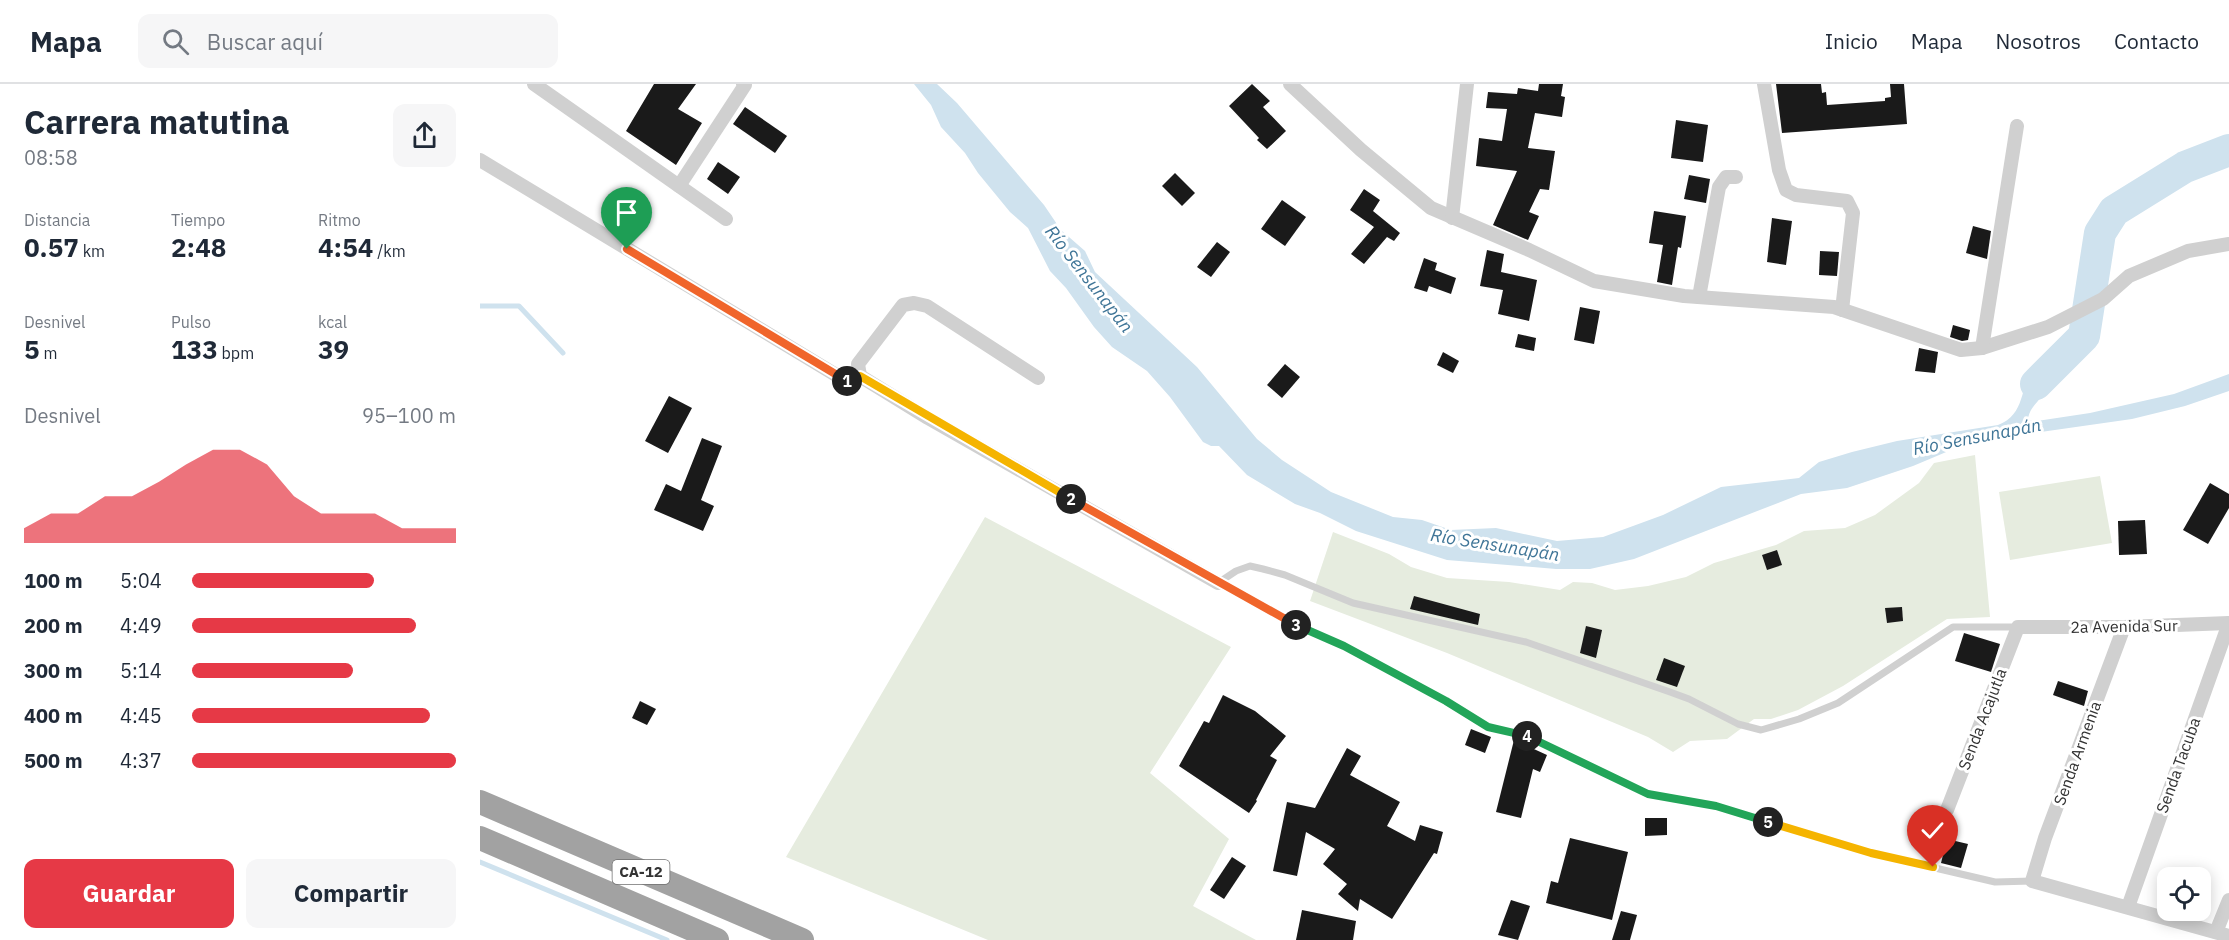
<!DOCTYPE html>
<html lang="es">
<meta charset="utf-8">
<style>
:root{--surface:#fff;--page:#f6f6f7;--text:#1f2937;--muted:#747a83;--line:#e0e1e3;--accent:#e63946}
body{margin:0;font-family:"IBM Plex Sans",sans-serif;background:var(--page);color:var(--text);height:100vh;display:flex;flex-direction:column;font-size:22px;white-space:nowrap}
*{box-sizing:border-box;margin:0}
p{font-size:20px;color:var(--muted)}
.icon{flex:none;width:33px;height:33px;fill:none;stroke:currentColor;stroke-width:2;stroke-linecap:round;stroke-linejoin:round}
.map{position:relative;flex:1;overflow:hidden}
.side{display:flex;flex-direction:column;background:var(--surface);width:480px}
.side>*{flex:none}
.fabs{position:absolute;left:1677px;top:783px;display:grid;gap:12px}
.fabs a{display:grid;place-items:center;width:54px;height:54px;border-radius:12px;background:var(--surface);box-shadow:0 3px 15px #0003;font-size:30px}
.pin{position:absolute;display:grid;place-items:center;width:51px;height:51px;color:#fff;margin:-62px -26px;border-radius:50% 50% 50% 0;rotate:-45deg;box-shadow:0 0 6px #0007}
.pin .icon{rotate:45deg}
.km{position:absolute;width:30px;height:30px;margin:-15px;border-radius:50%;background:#222;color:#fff;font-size:16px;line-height:30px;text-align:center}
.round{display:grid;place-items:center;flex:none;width:63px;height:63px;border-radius:12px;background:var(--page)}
.head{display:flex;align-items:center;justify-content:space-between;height:102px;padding:0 24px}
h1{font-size:33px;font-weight:700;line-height:45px}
.stats{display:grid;grid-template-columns:repeat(3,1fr);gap:9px;height:102px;padding:6px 24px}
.stats div{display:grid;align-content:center}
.stats b{font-size:26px;font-weight:700}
.stats small{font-size:16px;font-weight:400}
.stats p{font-size:16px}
.chart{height:168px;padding:12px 24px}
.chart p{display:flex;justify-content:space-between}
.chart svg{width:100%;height:108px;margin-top:6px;fill:var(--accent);opacity:.7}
.primary-button{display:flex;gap:12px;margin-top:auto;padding:12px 24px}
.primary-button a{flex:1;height:69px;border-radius:12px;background:var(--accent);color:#fff;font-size:24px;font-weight:700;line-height:69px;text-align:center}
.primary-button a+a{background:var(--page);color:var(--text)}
ul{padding:0 24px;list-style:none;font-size:20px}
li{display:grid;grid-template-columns:96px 72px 1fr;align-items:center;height:45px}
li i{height:15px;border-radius:8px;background:var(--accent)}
header{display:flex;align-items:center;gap:36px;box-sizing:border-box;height:84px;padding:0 30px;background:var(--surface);border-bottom:2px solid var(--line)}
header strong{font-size:28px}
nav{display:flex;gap:33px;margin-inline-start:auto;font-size:21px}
.search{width:420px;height:54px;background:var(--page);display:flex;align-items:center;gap:15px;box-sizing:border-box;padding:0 21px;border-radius:12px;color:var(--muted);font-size:22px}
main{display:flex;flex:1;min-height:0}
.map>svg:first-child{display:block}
.green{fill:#e6ecdf}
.water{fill:#cfe2ee}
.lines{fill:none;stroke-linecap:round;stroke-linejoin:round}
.stream{stroke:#cfe2ee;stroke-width:5}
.river{stroke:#cfe2ee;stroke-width:32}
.building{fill:#1a1a1a}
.service{stroke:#d0d0d0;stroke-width:7}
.minor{stroke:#d0d0d0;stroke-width:14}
.trunk{stroke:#a2a2a2;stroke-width:24}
.split-1-casing{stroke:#fff;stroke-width:12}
.split-2-casing{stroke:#fff;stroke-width:12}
.split-3-casing{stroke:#fff;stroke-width:12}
.split-4-casing{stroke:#fff;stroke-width:12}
.split-5-casing{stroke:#fff;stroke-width:12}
.split-6-casing{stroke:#fff;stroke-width:12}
.split-1{stroke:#f0652b;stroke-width:8}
.split-2{stroke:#f5b400;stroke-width:8}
.split-3{stroke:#f0652b;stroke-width:8}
.split-4{stroke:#22a559;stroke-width:8}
.split-5{stroke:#22a559;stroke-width:8}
.split-6{stroke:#f5b400;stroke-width:8}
.labels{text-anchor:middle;stroke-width:6;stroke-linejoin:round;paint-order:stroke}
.shield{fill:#fff;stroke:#707070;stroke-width:1.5}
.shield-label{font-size:15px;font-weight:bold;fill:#333}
.street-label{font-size:16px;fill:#333;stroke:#fff}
.water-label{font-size:18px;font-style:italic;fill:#3f7597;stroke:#fff}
</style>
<header>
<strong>Mapa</strong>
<div class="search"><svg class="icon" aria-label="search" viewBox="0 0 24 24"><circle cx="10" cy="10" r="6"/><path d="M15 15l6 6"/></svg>Buscar aquí</div>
<nav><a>Inicio</a><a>Mapa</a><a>Nosotros</a><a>Contacto</a></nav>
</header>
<main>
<section class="side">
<div class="head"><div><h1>Carrera matutina</h1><p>08:58</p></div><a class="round"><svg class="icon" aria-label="share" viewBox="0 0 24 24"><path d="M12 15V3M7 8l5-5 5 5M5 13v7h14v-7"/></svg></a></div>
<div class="stats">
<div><p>Distancia</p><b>0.57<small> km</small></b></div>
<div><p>Tiempo</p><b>2:48</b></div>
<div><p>Ritmo</p><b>4:54<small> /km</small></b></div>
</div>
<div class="stats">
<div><p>Desnivel</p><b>5<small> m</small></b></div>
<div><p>Pulso</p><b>133<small> bpm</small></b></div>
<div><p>kcal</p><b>39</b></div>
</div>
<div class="chart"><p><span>Desnivel</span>95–100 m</p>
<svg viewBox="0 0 160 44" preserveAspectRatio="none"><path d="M0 44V38L10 32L20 32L30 25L40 25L50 19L60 12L70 6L80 6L90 12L100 25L110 32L120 32L130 32L140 38L150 38L160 38V44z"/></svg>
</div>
<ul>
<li><b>100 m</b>5:04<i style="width:69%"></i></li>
<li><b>200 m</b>4:49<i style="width:85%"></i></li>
<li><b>300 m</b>5:14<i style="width:61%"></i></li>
<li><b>400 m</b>4:45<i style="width:90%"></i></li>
<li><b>500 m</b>4:37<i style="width:100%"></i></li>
</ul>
<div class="primary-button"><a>Guardar</a><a>Compartir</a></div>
</section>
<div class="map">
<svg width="1749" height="856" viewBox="0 0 1749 856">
<rect width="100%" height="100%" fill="#fff"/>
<g class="green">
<path d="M 1495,371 L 1510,533 L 1467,535 L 1363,602 L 1318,626 L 1291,635 L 1274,635 L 1247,655 L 1210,657 L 1193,668 L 1168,653 L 967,569 L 830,517 L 853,448 L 909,470 L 931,483 L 967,494 L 1029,498 L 1080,506 L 1093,498 L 1112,499 L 1135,506 L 1168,502 L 1206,493 L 1234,479 L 1296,461 L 1324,447 L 1365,444 L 1395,431 L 1439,399 L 1454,379 Z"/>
<path d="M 1620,392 L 1632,459 L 1530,476 L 1519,408 Z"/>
<path d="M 505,433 L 751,563 L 670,689 L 749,755 L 713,822 L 776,856 L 508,856 L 306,773 Z"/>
</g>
<path class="water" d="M 434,0 L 457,0 L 477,19 L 564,121 L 581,146 L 605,167 L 615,188 L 717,283 L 777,355 L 802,376 L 851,408 L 913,433 L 942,436 L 971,446 L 1016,444 L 1077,457 L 1123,453 L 1183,431 L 1241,403 L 1319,394 L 1339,378 L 1372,368 L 1417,357 L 1518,341 C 1549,329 1537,298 1558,283 C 1566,277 1577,274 1585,271 C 1575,283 1571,297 1563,310 C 1557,320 1549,324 1548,336 L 1557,337 L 1610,329 L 1694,310 L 1749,290 L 1749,307 L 1705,322 L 1652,335 L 1490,358 L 1433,382 L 1367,404 L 1321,410 L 1154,475 L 1110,485 L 1076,485 L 967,476 L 876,447 L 840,429 L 815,420 L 767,391 L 739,362 L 731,362 L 723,358 L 690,313 L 667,287 L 632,263 L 614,243 L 586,204 L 570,187 L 548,144 L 530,128 L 498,89 L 485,69 L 461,43 L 451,21 Z"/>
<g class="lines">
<g class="stream">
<path d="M 0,222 L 39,222 L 83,269"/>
<path d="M 0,778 L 187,856"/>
</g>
<path class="river" d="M 1556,300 L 1604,252 L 1620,149 L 1634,127 L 1705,83 L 1749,66"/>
</g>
<g class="building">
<path d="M 174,0 L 216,0 L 198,25 L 222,39 L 196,81 L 146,47 Z"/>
<path d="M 772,0 L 790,17 L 783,23 L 806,47 L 787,65 L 777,56 L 779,54 L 749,22 Z"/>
<path d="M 1059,0 L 1083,0 L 1081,12 L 1085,13 L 1082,33 L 1055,29 L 1048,64 L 1075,67 L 1069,106 L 1060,105 L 1049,128 L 1059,132 L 1048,156 L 1013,141 L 1037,87 L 996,82 L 999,54 L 1022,57 L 1027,25 L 1006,24 L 1008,8 L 1037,10 L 1038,4 L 1058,7 Z"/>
<path d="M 1296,0 L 1341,0 L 1342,9 L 1346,8 L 1347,21 L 1405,17 L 1405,14 L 1411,13 L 1410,0 L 1424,0 L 1427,40 L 1302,49 Z"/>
<path d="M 265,23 L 307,52 L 295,69 L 253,40 Z"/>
<path d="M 1196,36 L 1228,41 L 1223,78 L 1191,74 Z"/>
<path d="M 238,78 L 260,93 L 248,110 L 227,95 Z"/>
<path d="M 695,89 L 715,109 L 702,122 L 682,102 Z"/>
<path d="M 1209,91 L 1230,95 L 1226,119 L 1204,115 Z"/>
<path d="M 884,105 L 900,116 L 893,127 L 920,149 L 914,157 L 907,153 L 884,180 L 871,170 L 894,143 L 870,126 Z"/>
<path d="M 802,116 L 826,133 L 805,162 L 781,145 Z"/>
<path d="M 1174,127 L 1206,132 L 1201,164 L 1198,163 L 1192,201 L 1177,198 L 1183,161 L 1169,159 Z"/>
<path d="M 1292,134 L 1312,137 L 1306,181 L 1287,178 Z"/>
<path d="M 1493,142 L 1511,147 L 1507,175 L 1486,169 Z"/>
<path d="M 737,158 L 750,168 L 731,193 L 717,183 Z"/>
<path d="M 1007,166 L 1024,170 L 1021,188 L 1057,196 L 1049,237 L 1018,230 L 1023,206 L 1000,202 Z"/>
<path d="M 1340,167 L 1359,168 L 1357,192 L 1339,191 Z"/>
<path d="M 944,174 L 957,179 L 955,186 L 976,194 L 971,210 L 949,202 L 947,208 L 934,204 Z"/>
<path d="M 1100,223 L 1120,227 L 1114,260 L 1094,256 Z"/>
<path d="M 1473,241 L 1490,246 L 1488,256 L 1482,257 L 1470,253 Z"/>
<path d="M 1038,250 L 1056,254 L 1054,267 L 1035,263 Z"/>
<path d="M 1439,264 L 1458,268 L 1455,289 L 1435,287 Z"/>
<path d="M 963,268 L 979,277 L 973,289 L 957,281 Z"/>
<path d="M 805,280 L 820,293 L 802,314 L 787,301 Z"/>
<path d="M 189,312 L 212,324 L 188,369 L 165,357 Z"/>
<path d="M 222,354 L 242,362 L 221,416 L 234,422 L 223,447 L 174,426 L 186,400 L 201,407 Z"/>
<path d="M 1730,399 L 1749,410 L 1749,424 L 1728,460 L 1703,446 Z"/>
<path d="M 1665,436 L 1667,470 L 1639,471 L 1638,437 Z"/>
<path d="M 1297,466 L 1302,481 L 1287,486 L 1282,471 Z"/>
<path d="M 934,512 L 1000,530 L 998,541 L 930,525 Z"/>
<path d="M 1422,523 L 1423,537 L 1407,539 L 1405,524 Z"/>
<path d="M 1106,542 L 1122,546 L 1116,574 L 1100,569 Z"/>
<path d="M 1484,549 L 1520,560 L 1511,588 L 1475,577 Z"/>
<path d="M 1184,574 L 1205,582 L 1197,603 L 1176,596 Z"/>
<path d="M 1578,597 L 1608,607 L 1604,622 L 1573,611 Z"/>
<path d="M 743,611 L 775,627 L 806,652 L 790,672 L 797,676 L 776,716 L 777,717 L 769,729 L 699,682 L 724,637 L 729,639 Z"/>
<path d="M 160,617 L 176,625 L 167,641 L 152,634 Z"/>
<path d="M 991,645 L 1011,653 L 1005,669 L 985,661 Z"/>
<path d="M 1034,656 L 1067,671 L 1060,688 L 1053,685 L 1041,734 L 1016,728 Z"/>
<path d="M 867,664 L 881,672 L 870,691 L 920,718 L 907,742 L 935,757 L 940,741 L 963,748 L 957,770 L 954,769 L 912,835 L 880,815 L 878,827 L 858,810 L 867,800 L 843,780 L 855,765 L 826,748 L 817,792 L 793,787 L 807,718 L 835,724 Z"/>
<path d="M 1165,734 L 1187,734 L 1187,751 L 1165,752 Z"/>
<path d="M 1090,754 L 1148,768 L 1132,836 L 1066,819 L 1071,797 L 1078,799 Z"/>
<path d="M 1467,755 L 1488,760 L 1481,784 L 1461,779 Z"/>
<path d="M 752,773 L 766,782 L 744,815 L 730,806 Z"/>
<path d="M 1031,816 L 1050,822 L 1038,856 L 1018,851 Z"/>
<path d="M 822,826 L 876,837 L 873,856 L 816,856 Z"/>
<path d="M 1141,827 L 1157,831 L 1150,856 L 1132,856 Z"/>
</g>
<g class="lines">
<path class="service" d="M 1538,543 L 1473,543 L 1358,619 L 1319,635 L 1281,646 L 1258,640 L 1209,615 L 1190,608 L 1046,558 L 873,519 L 805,491 L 783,485 L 770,482 L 756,487 L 738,499 L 826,546 L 864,562 L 966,617 L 1008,643 L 1043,651 L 1168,710 L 1236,722 L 1391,769 L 1515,798 L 1552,797"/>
<g class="minor">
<path d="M 54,0 L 246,135"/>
<path d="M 810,0 L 881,66 L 951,124 L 1049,166 L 1114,197 L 1204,212 L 1354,223 L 1481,266 L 1502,264 L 1568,243 L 1623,215 L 1649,192 L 1708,167 L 1749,160"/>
<path d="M 1284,0 L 1299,86 L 1306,106 L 1316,111 L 1367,117 L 1373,129 L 1362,226"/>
<path d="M 0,76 L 366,297 L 380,292 L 448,334 L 738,499"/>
<path d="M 199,102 L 265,1 L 263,0"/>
<path d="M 972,134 L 987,0"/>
<path d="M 1219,213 L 1239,103 L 1246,93 L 1256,93"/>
<path d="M 1502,264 L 1537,42"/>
<path d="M 380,292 L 378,280 L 423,221 L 434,219 L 447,222 L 558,294"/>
<path d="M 1644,543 L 1565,754 L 1552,797 L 1749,852"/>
<path d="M 1467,726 L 1538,543 L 1644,543 L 1749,539"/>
<path d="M 1648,823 L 1749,539"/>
<path d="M 1736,848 L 1749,816"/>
</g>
<g class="trunk">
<path d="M 0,718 L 322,856"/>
<path d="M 0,754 L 237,856"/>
</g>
</g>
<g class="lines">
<defs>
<path id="split-1" d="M 147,165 L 367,297"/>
<path id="split-2" d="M 367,297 L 380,292 L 591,415"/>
<path id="split-3" d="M 591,415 L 816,541"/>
<path id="split-4" d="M 816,541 L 864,562 L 966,617 L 1008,643 L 1047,652"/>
<path id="split-5" d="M 1047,652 L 1168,710 L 1236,722 L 1288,738"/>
<path id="split-6" d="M 1288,738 L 1391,769 L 1453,783"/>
</defs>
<use href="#split-1" class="split-1-casing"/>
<use href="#split-2" class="split-2-casing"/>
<use href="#split-3" class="split-3-casing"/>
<use href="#split-4" class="split-4-casing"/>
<use href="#split-5" class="split-5-casing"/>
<use href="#split-6" class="split-6-casing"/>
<use href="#split-1" class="split-1"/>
<use href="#split-2" class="split-2"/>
<use href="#split-3" class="split-3"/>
<use href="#split-4" class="split-4"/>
<use href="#split-5" class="split-5"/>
<use href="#split-6" class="split-6"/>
</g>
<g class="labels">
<rect class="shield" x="132.5" y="776" width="57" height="24" rx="4.5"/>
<g class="shield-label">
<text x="161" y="793">CA-12</text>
</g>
<g class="street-label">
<text transform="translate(1644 542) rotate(-1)" y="6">2a Avenida Sur</text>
<text transform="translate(1502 635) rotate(-69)" y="6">Senda Acajutla</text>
<text transform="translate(1597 669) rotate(-70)" y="6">Senda Armenia</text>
<text transform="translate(1698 681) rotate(-70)" y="6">Senda Tacuba</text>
</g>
<g class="water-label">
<text transform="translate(609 195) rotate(52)" y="6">Río Sensunapán</text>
<text transform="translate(1497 353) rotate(-11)" y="6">Río Sensunapán</text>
<text transform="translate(1015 461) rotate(9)" y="6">Río Sensunapán</text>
</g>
</g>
</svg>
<div class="fabs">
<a><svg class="icon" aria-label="locate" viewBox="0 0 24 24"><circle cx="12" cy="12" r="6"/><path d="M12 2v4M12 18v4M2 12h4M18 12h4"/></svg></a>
</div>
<div class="pin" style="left:147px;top:165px;background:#1e9e55"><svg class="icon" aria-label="arrive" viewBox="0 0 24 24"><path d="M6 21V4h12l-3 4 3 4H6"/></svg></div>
<div class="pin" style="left:1453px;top:783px;background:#d93025"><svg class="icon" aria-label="check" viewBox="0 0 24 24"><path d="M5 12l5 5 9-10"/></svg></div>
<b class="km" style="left:367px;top:297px">1</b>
<b class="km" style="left:591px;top:415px">2</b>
<b class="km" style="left:816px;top:541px">3</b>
<b class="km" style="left:1047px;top:652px">4</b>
<b class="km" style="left:1288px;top:738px">5</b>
</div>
</main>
